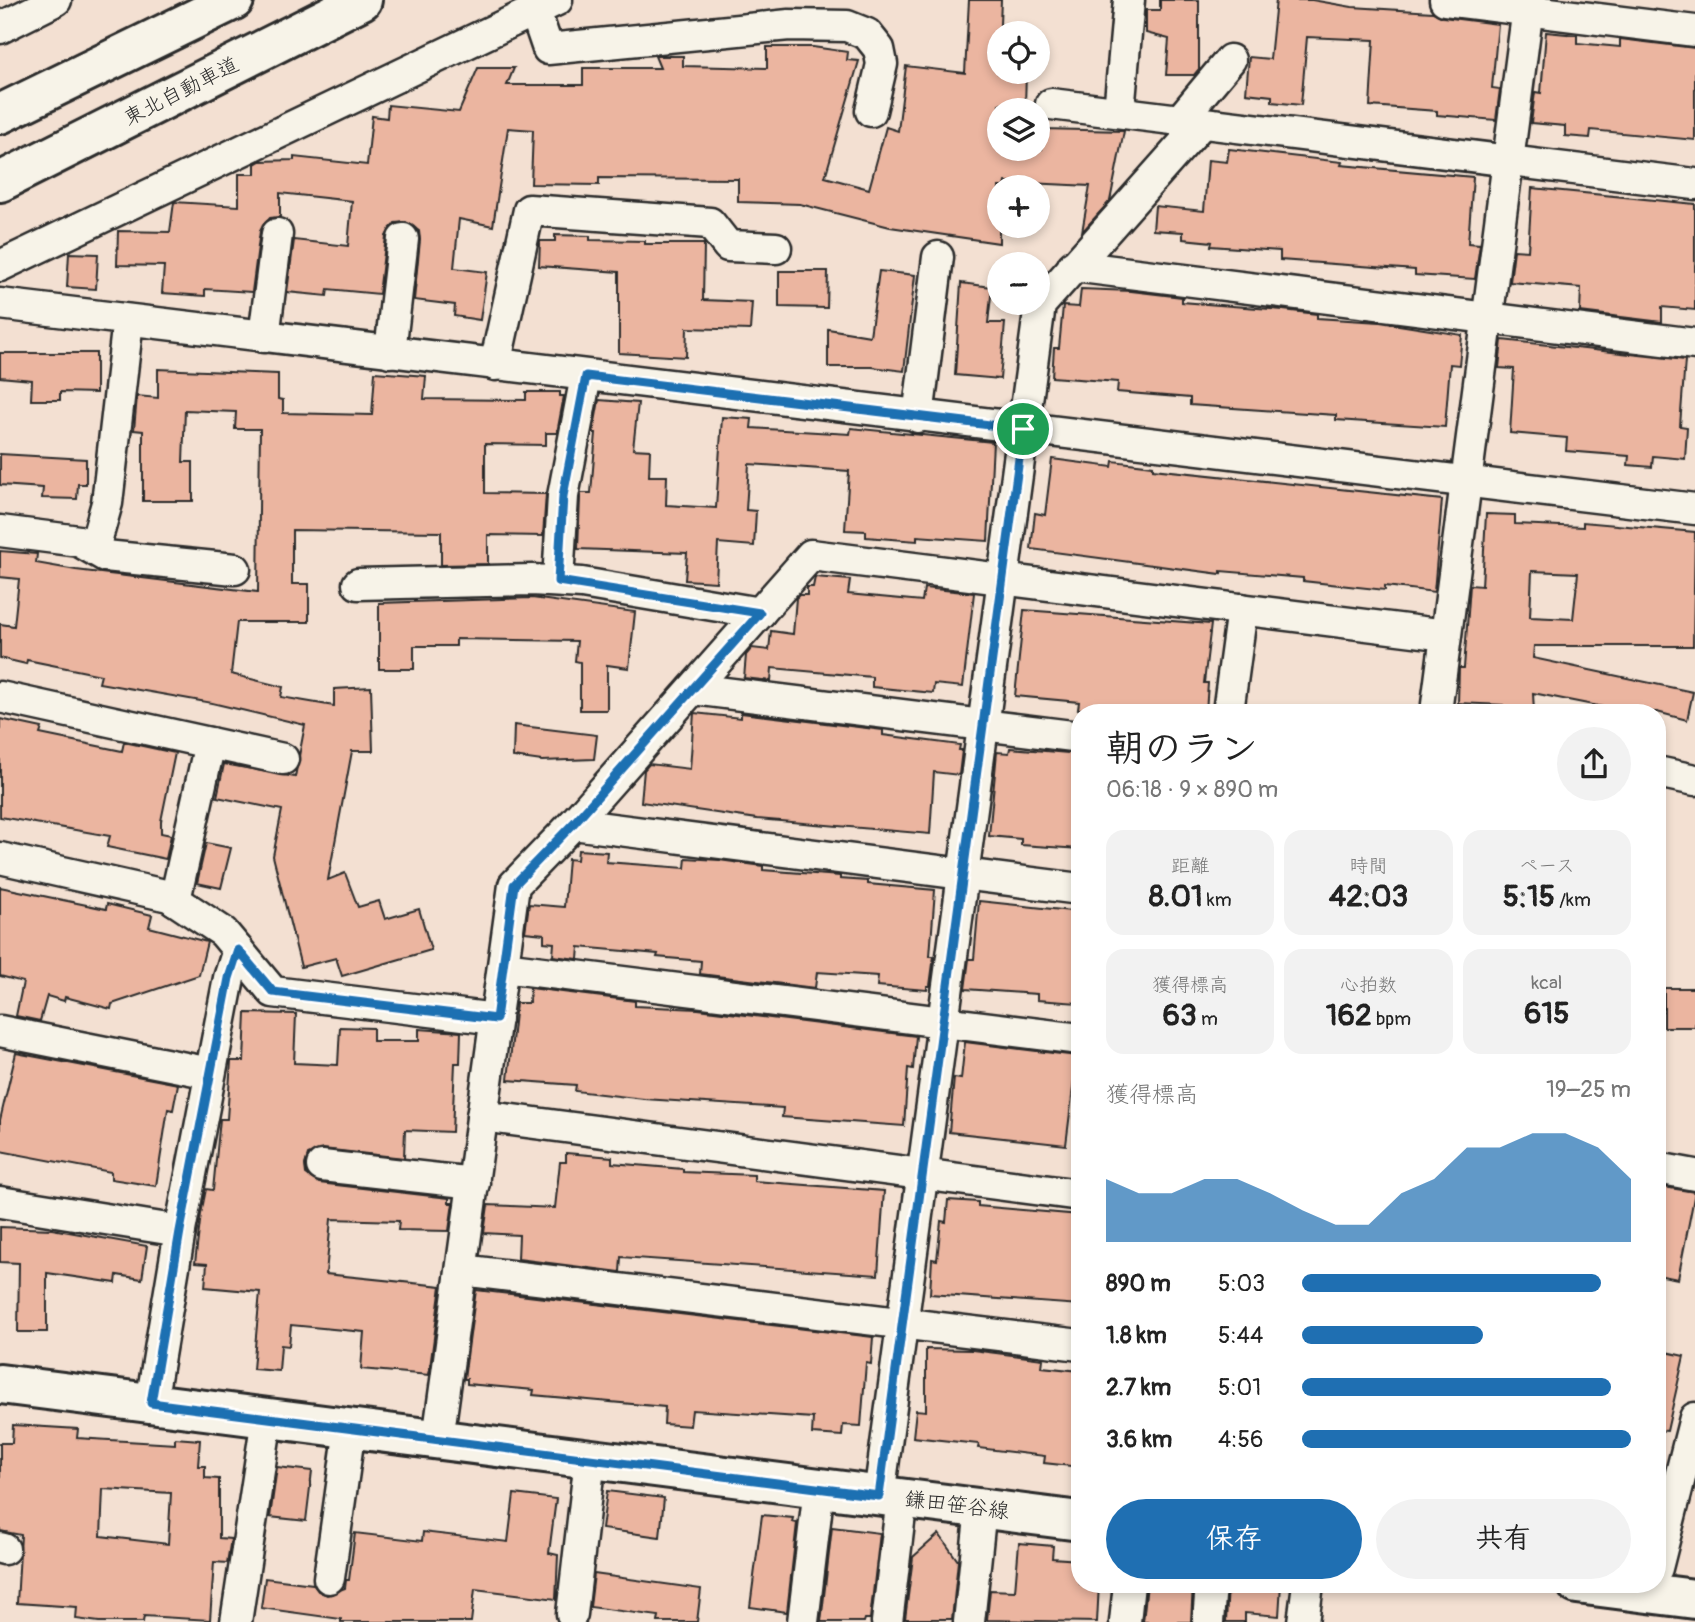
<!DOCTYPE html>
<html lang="ja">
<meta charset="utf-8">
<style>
:root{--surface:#fff;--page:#f2f2f2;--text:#222;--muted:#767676;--accent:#1f6fb2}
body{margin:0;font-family:Pangolin,"Klee One",sans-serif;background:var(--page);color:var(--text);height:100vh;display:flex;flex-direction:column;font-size:26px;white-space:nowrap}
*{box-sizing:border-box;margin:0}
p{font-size:23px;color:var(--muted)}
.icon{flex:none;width:38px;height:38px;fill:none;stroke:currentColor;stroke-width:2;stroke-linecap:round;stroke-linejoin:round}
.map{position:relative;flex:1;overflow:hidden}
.panel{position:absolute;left:1071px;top:704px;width:595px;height:889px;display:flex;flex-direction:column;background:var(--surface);border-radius:28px;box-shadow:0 4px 10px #0003}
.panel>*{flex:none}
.tools{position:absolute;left:987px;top:21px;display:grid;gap:14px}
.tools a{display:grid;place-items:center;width:63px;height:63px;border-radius:50%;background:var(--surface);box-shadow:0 4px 10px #0003;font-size:35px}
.pin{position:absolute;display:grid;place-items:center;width:60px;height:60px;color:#fff;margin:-30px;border:4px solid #fff;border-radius:50%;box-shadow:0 2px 7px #0007}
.round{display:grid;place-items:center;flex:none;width:74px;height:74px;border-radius:37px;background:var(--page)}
.headline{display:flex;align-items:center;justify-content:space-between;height:119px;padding:0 35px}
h1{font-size:38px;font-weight:800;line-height:52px}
.metrics{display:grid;grid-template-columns:repeat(3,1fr);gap:10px;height:119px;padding:7px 35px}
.metrics div{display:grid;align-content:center;border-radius:18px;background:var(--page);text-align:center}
.metrics b{font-size:30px;font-weight:800}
.metrics small{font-size:19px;font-weight:400}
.metrics p{font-size:19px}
.chart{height:196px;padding:14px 35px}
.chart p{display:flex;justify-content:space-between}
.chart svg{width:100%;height:126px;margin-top:7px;fill:var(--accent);opacity:.7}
.button{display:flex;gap:14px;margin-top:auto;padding:14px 35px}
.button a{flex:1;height:80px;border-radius:42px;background:var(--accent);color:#fff;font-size:28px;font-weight:800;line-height:80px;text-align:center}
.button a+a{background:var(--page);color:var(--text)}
ul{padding:0 35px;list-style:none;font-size:23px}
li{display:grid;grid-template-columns:112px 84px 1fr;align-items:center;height:52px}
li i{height:18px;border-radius:9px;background:var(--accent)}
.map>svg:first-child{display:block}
.building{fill:#ebb5a0;stroke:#2b2b2b;stroke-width:2;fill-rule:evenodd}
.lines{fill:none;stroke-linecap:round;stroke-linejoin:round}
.street-casing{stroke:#2b2b2b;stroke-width:35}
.secondary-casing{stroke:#2b2b2b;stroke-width:44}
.highway-casing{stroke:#2b2b2b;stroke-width:44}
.street{stroke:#f7f3e8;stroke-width:30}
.secondary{stroke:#f7f3e8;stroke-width:38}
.highway{stroke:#f7f3e8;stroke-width:38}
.route-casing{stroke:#fff;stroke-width:14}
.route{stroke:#1f6fb2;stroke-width:9}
.labels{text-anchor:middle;stroke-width:5;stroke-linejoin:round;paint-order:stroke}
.street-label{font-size:21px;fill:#2b2b2b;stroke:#f7f3e8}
</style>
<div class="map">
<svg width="1695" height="1622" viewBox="0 0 1695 1622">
<rect width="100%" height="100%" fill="#f3e0d2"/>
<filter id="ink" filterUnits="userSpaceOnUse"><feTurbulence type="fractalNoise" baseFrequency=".0143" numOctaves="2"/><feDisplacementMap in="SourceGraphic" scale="14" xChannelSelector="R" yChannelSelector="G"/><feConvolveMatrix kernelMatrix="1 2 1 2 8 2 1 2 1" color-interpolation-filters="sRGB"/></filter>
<g filter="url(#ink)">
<g class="building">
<path d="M 969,0 L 1001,0 L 998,73 L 1026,74 L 1025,105 L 999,104 L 999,149 L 1042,149 L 1043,129 L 1124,131 L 1110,201 L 1082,232 L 1090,186 L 1006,182 L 1005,187 L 999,187 L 999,243 L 890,227 L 800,204 L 738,202 L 738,179 L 599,178 L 599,185 L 531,184 L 533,130 L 508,128 L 493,226 L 459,219 L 454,268 L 487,272 L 480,320 L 454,316 L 455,305 L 414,300 L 420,240 L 419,231 L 406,222 L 395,223 L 386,236 L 379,294 L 328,289 L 327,296 L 287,292 L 294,240 L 348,246 L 352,201 L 280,193 L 280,217 L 270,218 L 260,231 L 252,292 L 205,289 L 205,296 L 162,293 L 164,266 L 117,265 L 118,231 L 170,232 L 174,202 L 239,206 L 239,174 L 255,174 L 255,164 L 260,161 L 294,160 L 294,157 L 367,165 L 372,116 L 387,118 L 388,105 L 459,112 L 478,68 L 514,68 L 507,85 L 583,85 L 583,68 L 660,68 L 655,56 L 683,56 L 683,66 L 767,68 L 767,47 L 813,47 L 848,52 L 847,60 L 859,61 L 825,177 L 869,189 L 886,127 L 898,131 L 906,66 L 965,73 Z"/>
<path d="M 1160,0 L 1199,0 L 1199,69 L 1194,75 L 1166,75 L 1169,39 L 1146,33 L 1146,10 L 1160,10 Z"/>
<path d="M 1276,0 L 1312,0 L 1352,7 L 1433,12 L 1443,17 L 1498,24 L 1492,88 L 1500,89 L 1496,120 L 1437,115 L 1437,111 L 1370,106 L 1374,40 L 1307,37 L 1301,105 L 1272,102 L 1272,96 L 1246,93 L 1249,57 L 1270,59 Z"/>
<path d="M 1546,32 L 1577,35 L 1577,43 L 1620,47 L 1620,39 L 1695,48 L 1695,140 L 1591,130 L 1590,138 L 1565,136 L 1565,126 L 1531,123 L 1535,92 L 1541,93 Z"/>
<path d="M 1229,149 L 1342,162 L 1341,165 L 1473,177 L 1468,243 L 1480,244 L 1475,279 L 1415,275 L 1415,270 L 1280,260 L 1280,251 L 1211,246 L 1212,242 L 1183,239 L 1183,232 L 1153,230 L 1155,206 L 1204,211 L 1208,160 L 1227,162 Z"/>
<path d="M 1532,188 L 1695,204 L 1695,310 L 1662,307 L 1662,322 L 1580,312 L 1581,288 L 1510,282 L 1514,250 L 1528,251 Z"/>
<path d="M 555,235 L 590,236 L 590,240 L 645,241 L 645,244 L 704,244 L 703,300 L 752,302 L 750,330 L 687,328 L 686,357 L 619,353 L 619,272 L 539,266 L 540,241 L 555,241 Z"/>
<path d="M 69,253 L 98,254 L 96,289 L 67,287 Z"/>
<path d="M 779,271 L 828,271 L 827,308 L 779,307 Z"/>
<path d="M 879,271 L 915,275 L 904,371 L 872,367 L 828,367 L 828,329 L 870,336 Z"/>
<path d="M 961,283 L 992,287 L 988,323 L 1005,323 L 1000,379 L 955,375 Z"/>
<path d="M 1081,289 L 1131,291 L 1182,297 L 1182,302 L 1283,310 L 1317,314 L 1317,318 L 1380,322 L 1462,335 L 1459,365 L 1450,364 L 1445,427 L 1336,420 L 1336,415 L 1190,405 L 1190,398 L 1117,392 L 1118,382 L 1052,377 L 1054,348 L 1059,348 L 1063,306 L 1079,307 Z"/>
<path d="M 1502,340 L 1685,360 L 1680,426 L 1687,427 L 1685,459 L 1653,456 L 1652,467 L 1628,465 L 1629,456 L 1566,451 L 1567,438 L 1510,433 L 1514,369 L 1499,368 Z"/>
<path d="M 0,353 L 96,353 L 96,393 L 60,392 L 60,400 L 31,400 L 32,380 L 0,377 Z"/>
<path d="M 158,369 L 278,374 L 278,399 L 283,400 L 283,413 L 372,415 L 375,372 L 426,376 L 424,399 L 526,400 L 526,392 L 560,392 L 560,396 L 564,396 L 557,433 L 546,433 L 546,445 L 485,444 L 485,493 L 546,494 L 543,536 L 488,535 L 488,564 L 441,565 L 441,532 L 292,530 L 292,584 L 309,584 L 309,622 L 237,622 L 231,674 L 283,687 L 281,697 L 334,706 L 334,689 L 371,687 L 373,751 L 352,751 L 328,880 L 345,873 L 358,907 L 379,901 L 385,919 L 419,909 L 431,950 L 342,976 L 336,958 L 301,967 L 273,856 L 282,810 L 217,797 L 224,764 L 295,777 L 305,725 L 212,703 L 99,683 L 101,675 L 27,660 L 26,664 L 0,658 L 0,624 L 14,626 L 19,579 L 0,577 L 0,551 L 37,554 L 36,563 L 76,570 L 258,592 L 260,429 L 235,429 L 236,412 L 185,410 L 183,462 L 193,462 L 193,501 L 143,501 L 143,431 L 134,430 L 137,396 L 158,398 Z"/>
<path d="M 599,400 L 638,403 L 633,449 L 650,450 L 649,476 L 667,476 L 666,505 L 716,508 L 722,417 L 752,419 L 751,428 L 850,434 L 851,428 L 993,442 L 988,541 L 917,536 L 917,541 L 866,537 L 866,531 L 845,530 L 849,471 L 749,464 L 746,510 L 756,511 L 754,546 L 718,543 L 716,582 L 685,580 L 687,553 L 578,549 L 580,498 L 581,493 L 591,493 L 596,433 L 593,433 Z"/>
<path d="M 0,454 L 86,459 L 86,484 L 78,484 L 77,499 L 42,498 L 43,488 L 0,485 Z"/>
<path d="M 1052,459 L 1112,467 L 1113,461 L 1153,466 L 1153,469 L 1442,500 L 1434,592 L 1385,586 L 1385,590 L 1303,581 L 1303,578 L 1221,571 L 1221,574 L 1031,549 L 1035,513 L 1045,515 Z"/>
<path d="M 1486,514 L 1515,515 L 1515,524 L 1583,527 L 1583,522 L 1695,532 L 1693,646 L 1534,646 L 1533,658 L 1693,692 L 1687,720 L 1657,712 L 1628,712 L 1533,693 L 1534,712 L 1503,712 L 1503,705 L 1458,703 L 1459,668 L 1464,668 L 1470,585 L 1482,586 ZM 1532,571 L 1578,573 L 1573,619 L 1530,617 Z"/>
<path d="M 815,577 L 850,580 L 848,594 L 922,601 L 924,588 L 974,593 L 963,687 L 934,684 L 933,693 L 872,687 L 872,677 L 772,668 L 771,681 L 744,678 L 746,655 L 752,648 L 769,650 L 771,631 L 793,634 L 796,598 L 799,595 L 807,595 L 807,587 L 813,587 Z"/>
<path d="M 532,598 L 635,612 L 629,668 L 607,665 L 607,710 L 580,710 L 580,662 L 575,661 L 577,641 L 456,639 L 456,646 L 414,646 L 414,669 L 379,669 L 379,603 Z"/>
<path d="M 1024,610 L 1211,624 L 1204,683 L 1208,683 L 1206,712 L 1115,712 L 1078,709 L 1079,702 L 1015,696 Z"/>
<path d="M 694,713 L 741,718 L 741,713 L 883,730 L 883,735 L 960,745 L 959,750 L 962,750 L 959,775 L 934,772 L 930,834 L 757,819 L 641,802 L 644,770 L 649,764 L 690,769 Z"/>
<path d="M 0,719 L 42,728 L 40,734 L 122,751 L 124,742 L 175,753 L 161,821 L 161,833 L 171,835 L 166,859 L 107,847 L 110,836 L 0,817 Z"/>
<path d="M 514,725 L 597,735 L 594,759 L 542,761 L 513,757 Z"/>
<path d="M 1010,748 L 1080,754 L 1080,849 L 1021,845 L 1021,839 L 989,836 L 997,752 L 1009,753 Z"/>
<path d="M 206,843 L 231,848 L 221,888 L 197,883 Z"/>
<path d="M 578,850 L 607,852 L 606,862 L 685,868 L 686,858 L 719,860 L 763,866 L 763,870 L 840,876 L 840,879 L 868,881 L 868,884 L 935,890 L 930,956 L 934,956 L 930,986 L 927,986 L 927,990 L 877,986 L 878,976 L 817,972 L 815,988 L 700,974 L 701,961 L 657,957 L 658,954 L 579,947 L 578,959 L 553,956 L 554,943 L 544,942 L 544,934 L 525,932 L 529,904 L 564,907 L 568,859 L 577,860 Z"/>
<path d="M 0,887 L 106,909 L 107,904 L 152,915 L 149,927 L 207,942 L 199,975 L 112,1004 L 111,1009 L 65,997 L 64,1001 L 47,996 L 40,1021 L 16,1016 L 23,982 L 0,976 Z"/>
<path d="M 979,901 L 1080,912 L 1078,1003 L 1037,1000 L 1037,994 L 965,989 L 969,959 L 974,959 Z"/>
<path d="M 530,988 L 635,1001 L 635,1006 L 698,1009 L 916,1036 L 913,1069 L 908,1068 L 904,1126 L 782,1117 L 783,1108 L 644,1099 L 575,1091 L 576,1085 L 508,1080 L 516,1003 L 529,1003 Z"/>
<rect x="1664" y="988" width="31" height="39"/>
<path d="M 246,1013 L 296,1014 L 294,1063 L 338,1065 L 340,1027 L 373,1028 L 373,1041 L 419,1041 L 419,1029 L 461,1032 L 460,1063 L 455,1063 L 452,1132 L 405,1130 L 404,1158 L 323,1149 L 308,1155 L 305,1165 L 306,1174 L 319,1183 L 449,1198 L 449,1203 L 453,1203 L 449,1231 L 398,1230 L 399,1221 L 331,1219 L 326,1274 L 441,1286 L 429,1375 L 361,1369 L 364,1332 L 291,1325 L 289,1346 L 281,1345 L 279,1371 L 253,1369 L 260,1292 L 205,1287 L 207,1264 L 195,1263 L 201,1214 L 206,1189 L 213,1190 L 220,1119 L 227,1119 L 231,1061 L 244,1061 Z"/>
<path d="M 965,1042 L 1077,1056 L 1066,1145 L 949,1132 L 954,1078 L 961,1079 Z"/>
<path d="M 16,1053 L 178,1084 L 173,1110 L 168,1109 L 156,1186 L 111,1179 L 111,1172 L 0,1151 L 0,1120 Z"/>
<path d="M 566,1153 L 612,1157 L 612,1163 L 683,1169 L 683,1172 L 754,1175 L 754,1181 L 884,1191 L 878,1275 L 621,1257 L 620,1272 L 518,1259 L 519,1235 L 484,1233 L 488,1205 L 555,1208 L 560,1162 L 566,1162 Z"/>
<path d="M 1657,1186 L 1695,1192 L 1678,1279 L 1657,1275 Z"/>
<path d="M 948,1200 L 978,1202 L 978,1206 L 1080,1215 L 1080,1305 L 930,1294 L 932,1259 L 937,1260 L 941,1221 L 946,1222 Z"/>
<path d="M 0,1227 L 52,1229 L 147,1246 L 142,1279 L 117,1275 L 116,1283 L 47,1273 L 47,1332 L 18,1332 L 19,1263 L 0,1262 Z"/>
<path d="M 476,1290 L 873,1337 L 871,1364 L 866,1363 L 861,1426 L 843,1425 L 842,1436 L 812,1434 L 813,1418 L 692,1410 L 690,1426 L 664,1424 L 665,1407 L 533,1395 L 534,1390 L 467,1384 L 467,1379 L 464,1379 Z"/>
<path d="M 926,1349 L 972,1350 L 1043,1359 L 1042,1367 L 1080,1371 L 1080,1467 L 1044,1463 L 1045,1456 L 978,1448 L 979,1444 L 913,1437 L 916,1410 L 926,1411 Z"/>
<path d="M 1657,1350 L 1684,1356 L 1667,1431 L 1657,1430 Z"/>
<path d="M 13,1425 L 78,1429 L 77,1438 L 175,1444 L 175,1438 L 200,1440 L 198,1466 L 205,1466 L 205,1478 L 219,1479 L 219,1538 L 231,1539 L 227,1563 L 214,1562 L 210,1620 L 144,1616 L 143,1622 L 99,1622 L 76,1619 L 77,1607 L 17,1603 L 21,1535 L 0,1531 L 0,1443 L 12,1443 ZM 103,1489 L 171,1493 L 168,1544 L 101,1536 Z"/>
<path d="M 277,1467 L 312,1471 L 306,1521 L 270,1517 Z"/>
<path d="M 607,1491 L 664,1498 L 660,1537 L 602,1529 Z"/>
<path d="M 514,1494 L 556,1499 L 549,1553 L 558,1555 L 556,1599 L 475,1589 L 471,1622 L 341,1622 L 341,1619 L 261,1608 L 265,1578 L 313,1584 L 318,1591 L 327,1595 L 345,1588 L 346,1580 L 349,1580 L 355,1533 L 422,1541 L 423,1532 L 508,1542 Z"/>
<path d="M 762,1515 L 793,1518 L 792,1522 L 797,1523 L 787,1612 L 750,1607 Z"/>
<path d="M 832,1527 L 880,1533 L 870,1619 L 865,1619 L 864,1622 L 821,1622 Z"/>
<path d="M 939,1534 L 958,1561 L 952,1619 L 905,1619 L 913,1557 Z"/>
<path d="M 1019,1543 L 1053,1546 L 1052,1558 L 1080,1560 L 1080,1584 L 1099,1584 L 1097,1622 L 987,1620 L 990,1590 L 1015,1591 Z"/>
<path d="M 594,1574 L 701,1589 L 697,1622 L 658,1622 L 659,1616 L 590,1607 Z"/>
<path d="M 1147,1584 L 1193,1584 L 1191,1622 L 1143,1622 Z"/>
<path d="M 1228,1584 L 1281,1584 L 1279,1616 L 1245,1613 L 1245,1622 L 1226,1622 Z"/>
</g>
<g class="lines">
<defs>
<g id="street">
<path d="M 1445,0 L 1695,31"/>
<path d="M 535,11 L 548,49 L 789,25 L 847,26 L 867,34 L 879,49 L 882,64 L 871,111"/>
<path d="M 0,28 L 56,0"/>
<path d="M 1051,104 L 1695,184"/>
<path d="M 1119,112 L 1129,0"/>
<path d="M 1179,121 L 1230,60"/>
<path d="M 0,266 L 557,0"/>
<path d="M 1073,266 L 1695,344"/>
<path d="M 0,304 L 1695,509"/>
<path d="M 264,337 L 277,234"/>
<path d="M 390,352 L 403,239"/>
<path d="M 495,365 L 529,210 L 710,223 L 728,246 L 776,248"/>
<path d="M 918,417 L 938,257"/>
<path d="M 0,531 L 79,541 L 105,556 L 235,569"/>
<path d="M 94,549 L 107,503 L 128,320"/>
<path d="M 558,581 L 563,496 L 586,376"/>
<path d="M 358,584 L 532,580 L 582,583 L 760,613"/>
<path d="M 693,689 L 1080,737"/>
<path d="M 0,697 L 283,759"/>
<path d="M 1228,712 L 1242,609"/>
<path d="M 1436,712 L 1529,0"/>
<path d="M 1657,772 L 1695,780"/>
<path d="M 573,824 L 1080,889"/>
<path d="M 0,858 L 169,896 L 223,932 L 273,992 L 496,1019"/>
<path d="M 175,900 L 210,743"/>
<path d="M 503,967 L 1080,1039"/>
<path d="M 0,1031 L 210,1073"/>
<path d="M 482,1116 L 1080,1195"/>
<path d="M 322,1166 L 474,1183"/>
<path d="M 1657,1168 L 1695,1175"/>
<path d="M 0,1202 L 180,1231"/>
<path d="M 462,1270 L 1080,1345"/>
<path d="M 151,1403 L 180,1231 L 229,978 L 238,950"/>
<path d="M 438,1439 L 514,885 L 573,824 L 811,555 L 1446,635"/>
<path d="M 879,1496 L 1040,305 L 1201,124"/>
<path d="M 0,1548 L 4,1549"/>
<path d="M 1657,1568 L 1695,1418"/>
<path d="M 329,1578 L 350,1428"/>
<path d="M 572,1614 L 590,1459"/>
<path d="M 236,1622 L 267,1418"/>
<path d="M 803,1622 L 819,1488"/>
<path d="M 887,1622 L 902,1498"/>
<path d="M 969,1622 L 981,1508"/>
<path d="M 1125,1622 L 1129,1584"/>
<path d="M 1208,1622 L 1211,1584"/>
<path d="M 1303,1622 L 1308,1584"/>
</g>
<g id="secondary">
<path d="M 0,1384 L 1080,1521"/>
<path d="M 1577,1584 L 1695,1599"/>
</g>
<g id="highway">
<path d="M 0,114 L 234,0"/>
<path d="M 0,182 L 362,0"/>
</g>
</defs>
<use href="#street" class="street-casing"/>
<use href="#secondary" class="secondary-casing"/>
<use href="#highway" class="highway-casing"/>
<use href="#street" class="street"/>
<use href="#secondary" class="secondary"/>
<use href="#highway" class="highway"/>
</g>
</g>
<g class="lines" filter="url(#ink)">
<defs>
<path id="route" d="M 586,376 L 1023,429 L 879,1496 L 151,1403 L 180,1231 L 229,978 L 238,950 L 273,992 L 496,1019 L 514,885 L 573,824 L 760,613 L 558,581 L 563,496 Z"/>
</defs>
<use href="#route" class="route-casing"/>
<use href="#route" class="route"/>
</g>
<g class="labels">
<g class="street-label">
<text transform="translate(181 91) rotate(-27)" y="7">東北自動車道</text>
<text transform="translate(957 1505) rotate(7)" y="7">鎌田笹谷線</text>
</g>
</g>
</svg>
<div class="tools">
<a><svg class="icon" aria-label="locate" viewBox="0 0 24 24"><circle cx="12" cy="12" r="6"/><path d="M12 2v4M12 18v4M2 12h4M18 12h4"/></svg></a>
<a><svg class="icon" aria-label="layers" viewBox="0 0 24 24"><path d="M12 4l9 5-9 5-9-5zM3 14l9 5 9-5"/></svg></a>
<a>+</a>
<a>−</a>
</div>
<div class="pin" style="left:1023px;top:429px;background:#1e9e55"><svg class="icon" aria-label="arrive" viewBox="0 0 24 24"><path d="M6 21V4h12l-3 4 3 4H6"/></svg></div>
<section class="panel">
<div class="headline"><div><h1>朝のラン</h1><p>06:18 · 9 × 890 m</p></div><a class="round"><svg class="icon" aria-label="share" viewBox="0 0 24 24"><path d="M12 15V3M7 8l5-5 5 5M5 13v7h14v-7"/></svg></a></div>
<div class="metrics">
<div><p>距離</p><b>8.01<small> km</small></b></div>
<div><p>時間</p><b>42:03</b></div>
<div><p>ペース</p><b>5:15<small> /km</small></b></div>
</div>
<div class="metrics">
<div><p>獲得標高</p><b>63<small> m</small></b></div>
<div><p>心拍数</p><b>162<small> bpm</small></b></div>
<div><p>kcal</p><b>615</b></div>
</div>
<div class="chart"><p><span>獲得標高</span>19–25 m</p>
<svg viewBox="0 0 160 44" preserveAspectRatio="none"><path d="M0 44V22L10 27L20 27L30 22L40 22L50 27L60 33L70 38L80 38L90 27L100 22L110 11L120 11L130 6L140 6L150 11L160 22V44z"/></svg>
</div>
<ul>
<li><b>890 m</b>5:03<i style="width:91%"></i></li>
<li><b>1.8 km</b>5:44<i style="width:55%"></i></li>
<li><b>2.7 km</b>5:01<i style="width:94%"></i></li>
<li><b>3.6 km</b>4:56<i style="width:100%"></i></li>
</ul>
<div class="button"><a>保存</a><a>共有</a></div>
</section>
</div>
